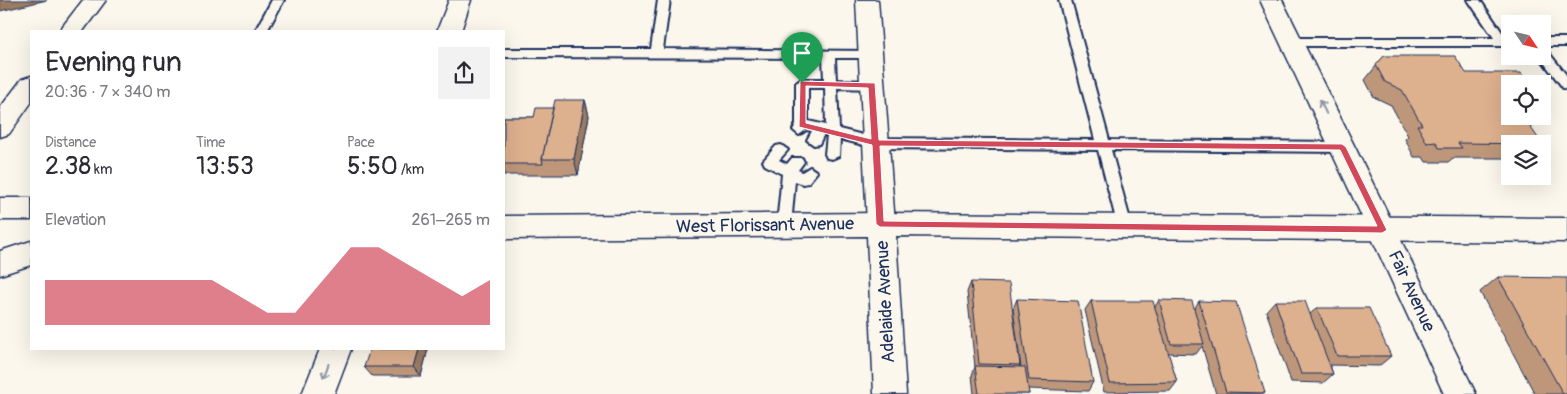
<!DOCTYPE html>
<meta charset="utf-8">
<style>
:root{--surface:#fff;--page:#f2f2f3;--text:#2b2b33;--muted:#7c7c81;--accent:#d1495b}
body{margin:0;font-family:Pangolin,sans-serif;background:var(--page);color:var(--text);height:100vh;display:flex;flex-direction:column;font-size:19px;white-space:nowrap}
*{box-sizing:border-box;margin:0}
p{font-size:16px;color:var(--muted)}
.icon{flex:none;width:28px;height:28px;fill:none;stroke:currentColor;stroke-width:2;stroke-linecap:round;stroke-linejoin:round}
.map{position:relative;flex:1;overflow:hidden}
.panel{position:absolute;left:30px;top:30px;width:475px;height:320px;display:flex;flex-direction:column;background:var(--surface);border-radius:0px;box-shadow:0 5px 20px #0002}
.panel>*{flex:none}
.needle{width:32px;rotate:125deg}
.fabs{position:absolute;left:1501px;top:15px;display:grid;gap:10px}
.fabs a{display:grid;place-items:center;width:50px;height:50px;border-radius:0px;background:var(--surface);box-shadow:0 5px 20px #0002;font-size:25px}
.pin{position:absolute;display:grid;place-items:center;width:42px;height:42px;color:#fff;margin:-51px -21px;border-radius:50% 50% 50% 0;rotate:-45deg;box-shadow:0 0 5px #0007}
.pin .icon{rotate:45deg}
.round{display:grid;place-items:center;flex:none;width:52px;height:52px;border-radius:0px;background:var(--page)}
.summary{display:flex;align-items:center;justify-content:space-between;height:85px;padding:0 15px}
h1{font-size:28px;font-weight:600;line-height:38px}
.stats{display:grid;grid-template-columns:repeat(3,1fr);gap:8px;height:85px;padding:5px 15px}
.stats div{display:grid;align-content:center}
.stats b{font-size:25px;font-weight:600}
.stats small{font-size:14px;font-weight:400}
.stats p{font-size:14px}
.chart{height:140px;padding:10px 15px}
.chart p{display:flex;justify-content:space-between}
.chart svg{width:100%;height:90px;margin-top:5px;fill:var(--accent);opacity:.7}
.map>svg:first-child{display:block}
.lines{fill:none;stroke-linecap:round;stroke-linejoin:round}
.service-casing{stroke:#1b2f5e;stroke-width:4}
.minor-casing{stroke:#1b2f5e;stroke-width:3}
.tertiary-casing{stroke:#1b2f5e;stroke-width:3}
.secondary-casing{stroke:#1b2f5e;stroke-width:3}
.service{fill:#fbf7ec;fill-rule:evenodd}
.minor{fill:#fbf7ec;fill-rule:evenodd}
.tertiary{fill:#fbf7ec;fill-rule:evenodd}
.secondary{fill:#fbf7ec;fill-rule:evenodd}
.wall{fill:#be977a;stroke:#1b2f5e}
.shaded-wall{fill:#9b7b63;stroke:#1b2f5e}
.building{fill:#ddb08e;stroke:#1b2f5e}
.oneway{stroke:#8b93a5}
.route{fill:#d1495b;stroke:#fff;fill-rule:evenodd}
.labels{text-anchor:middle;stroke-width:4;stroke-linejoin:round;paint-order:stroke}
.street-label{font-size:18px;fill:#1b2f5e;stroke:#fbf7ec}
</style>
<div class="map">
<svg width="1567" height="394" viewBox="0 0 1567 394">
<rect width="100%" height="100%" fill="#fbf7ec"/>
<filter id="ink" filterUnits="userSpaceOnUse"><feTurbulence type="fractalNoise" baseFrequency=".02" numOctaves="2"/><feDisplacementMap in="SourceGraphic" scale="10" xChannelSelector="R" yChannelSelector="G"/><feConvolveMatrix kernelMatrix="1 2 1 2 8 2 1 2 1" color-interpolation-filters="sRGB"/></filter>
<g filter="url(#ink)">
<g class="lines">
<defs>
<g id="service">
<path d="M 272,0 L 284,0 L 267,31 L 255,31 Z"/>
<path d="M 658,0 L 670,0 L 663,49 L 874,51 L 876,54 L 870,58 L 835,58 L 836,80 L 872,81 L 878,85 L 872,89 L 837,88 L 839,129 L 875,138 L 1095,140 L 1059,0 L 1071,0 L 1109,140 L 1342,142 L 1349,147 L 1342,152 L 1111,150 L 1132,227 L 1130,231 L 1120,231 L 1118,227 L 1098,150 L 875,148 L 840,139 L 839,156 L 832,159 L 827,158 L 825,154 L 827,135 L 824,134 L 819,144 L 814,145 L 807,140 L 812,131 L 806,130 L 799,135 L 793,130 L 796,124 L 796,83 L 802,79 L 824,79 L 823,58 L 504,57 L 504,49 L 651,49 ZM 808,88 L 825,88 L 826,125 L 808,121 Z"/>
<path d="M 1468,0 L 1480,0 L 1506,38 L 1510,38 L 1510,46 L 1292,46 L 1286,42 L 1292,38 L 1494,38 Z"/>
<rect x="1542" y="38" width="25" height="8"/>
<path d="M 1542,48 L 1546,49 L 1567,76 L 1567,89 L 1563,88 L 1539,56 L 1542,56 Z"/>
<path d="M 781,145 L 788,150 L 779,160 L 787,164 L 792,158 L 802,158 L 804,162 L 798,170 L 802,172 L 810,167 L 817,172 L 808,183 L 803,184 L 795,181 L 791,225 L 789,229 L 779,229 L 777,225 L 782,174 L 765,165 L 763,161 L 776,146 Z"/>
</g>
<g id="minor">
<path d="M 83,0 L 106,0 L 83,31 L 59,31 Z"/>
<path d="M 449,0 L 471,0 L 461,31 L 437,31 Z"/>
<path d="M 856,0 L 878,0 L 895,224 L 891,232 L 881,235 L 871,232 L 867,224 Z"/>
<path d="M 31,76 L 31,103 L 9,134 L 0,137 L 0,108 L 22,79 Z"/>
<rect x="0" y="198" width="31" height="22"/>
<path d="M 1382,218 L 1392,222 L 1476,394 L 1444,394 L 1368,230 L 1372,222 Z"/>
<path d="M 320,349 L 351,349 L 334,394 L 302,394 Z"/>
</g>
<path id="tertiary" d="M 1260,0 L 1282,0 L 1396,230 L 1392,238 L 1382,242 L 1372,238 Z"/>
<g id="secondary">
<path d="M 881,213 L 1567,218 L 1567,242 L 896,236 L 906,394 L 874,394 L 867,236 L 504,239 L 504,216 Z"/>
<path d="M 31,241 L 31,265 L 0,275 L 0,251 Z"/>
</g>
</defs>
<use href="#service" class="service-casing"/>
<use href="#minor" class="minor-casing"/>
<use href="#tertiary" class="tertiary-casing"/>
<use href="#secondary" class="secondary-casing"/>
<use href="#service" class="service"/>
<use href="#minor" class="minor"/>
<use href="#tertiary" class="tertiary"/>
<use href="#secondary" class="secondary"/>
</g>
<g class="wall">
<path d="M 1384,56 L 1466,73 L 1510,116 L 1542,116 L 1532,126 L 1530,126 L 1510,144 L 1510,158 L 1453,158 L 1448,162 L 1426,162 L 1423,157 L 1414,157 L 1405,139 L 1408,136 L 1391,105 L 1374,97 L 1365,80 Z"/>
<path d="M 585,100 L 589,116 L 578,175 L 504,175 L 504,117 L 534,117 L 553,108 Z"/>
<path d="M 1542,105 L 1547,111 L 1542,116 Z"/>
<path d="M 1498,277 L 1567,394 L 1535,394 L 1480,292 Z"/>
<path d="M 971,282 L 1020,365 L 1019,367 L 1021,367 L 1013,309 L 1017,299 L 1093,382 L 1088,391 L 1028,389 L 1029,394 L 974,394 L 972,375 L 975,367 L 967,292 Z"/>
<path d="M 1159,300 L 1194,309 L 1199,301 L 1265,393 L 1264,394 L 1216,394 L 1202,346 L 1196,354 L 1168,353 L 1177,382 L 1170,391 L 1104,392 L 1085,310 L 1091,301 L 1155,307 Z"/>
<path d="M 1275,301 L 1310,314 L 1317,308 L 1391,356 L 1379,366 L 1330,365 L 1333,374 L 1323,383 L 1291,382 L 1266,311 Z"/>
<path d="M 428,349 L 421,376 L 372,376 L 364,367 Z"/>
</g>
<g class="shaded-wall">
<path d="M 0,0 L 47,0 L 0,11 Z"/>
<path d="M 585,100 L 589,116 L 578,175 L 574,159 Z"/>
<path d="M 419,349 L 428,349 L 421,376 L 414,367 Z"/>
</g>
<g class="building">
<path d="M 1384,56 L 1455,56 L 1466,73 L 1521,73 L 1528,84 L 1510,84 L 1510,116 L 1523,116 L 1542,144 L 1458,143 L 1462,148 L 1439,148 L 1436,142 L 1427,143 L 1417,125 L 1422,125 L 1402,90 L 1385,82 L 1376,65 Z"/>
<path d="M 555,100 L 585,100 L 574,159 L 542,159 Z"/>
<path d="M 1542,105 L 1547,111 L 1542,111 Z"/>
<path d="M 536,108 L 553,108 L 542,159 L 543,164 L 504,164 L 504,117 L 534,117 Z"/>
<path d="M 1498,277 L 1567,278 L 1567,394 L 1563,394 Z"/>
<path d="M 971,282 L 1009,283 L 1020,365 L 979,364 Z"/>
<path d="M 1017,299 L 1078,301 L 1093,382 L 1029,380 Z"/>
<path d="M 1159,300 L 1192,301 L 1204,344 L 1171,344 Z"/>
<path d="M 1091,301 L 1153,301 L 1177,382 L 1110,383 Z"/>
<path d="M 1199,301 L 1236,302 L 1265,393 L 1226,392 Z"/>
<path d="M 1275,301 L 1305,301 L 1333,374 L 1301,374 Z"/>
<path d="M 1317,308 L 1369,308 L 1391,356 L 1337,356 Z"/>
<path d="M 370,349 L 419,349 L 414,367 L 364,367 Z"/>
<path d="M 975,366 L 1025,367 L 1029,394 L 979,394 Z"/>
</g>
<defs><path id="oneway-shaft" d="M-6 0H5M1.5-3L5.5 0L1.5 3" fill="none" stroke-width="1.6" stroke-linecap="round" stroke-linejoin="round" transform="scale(1.25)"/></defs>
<g class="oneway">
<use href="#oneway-shaft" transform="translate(1323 107) rotate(-116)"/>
<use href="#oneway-shaft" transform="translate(326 371) rotate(110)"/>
</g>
</g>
<path class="route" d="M 800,81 L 875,83 L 879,140 L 1342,144 L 1346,147 L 1387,230 L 1382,233 L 880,227 L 876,224 L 872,145 L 799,127 ZM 806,86 L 868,88 L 871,139 L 806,123 ZM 880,146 L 1340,150 L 1377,226 L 884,221 Z"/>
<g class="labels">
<g class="street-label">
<text transform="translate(765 225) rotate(-1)" y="6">West Florissant Avenue</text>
<text transform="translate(1412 291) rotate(65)" y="6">Fair Avenue</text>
<text transform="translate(885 302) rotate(-93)" y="6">Adelaide Avenue</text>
</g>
</g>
</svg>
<div class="fabs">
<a><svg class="needle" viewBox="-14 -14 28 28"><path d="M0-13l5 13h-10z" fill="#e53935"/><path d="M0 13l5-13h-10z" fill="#7c7c81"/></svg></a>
<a><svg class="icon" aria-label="locate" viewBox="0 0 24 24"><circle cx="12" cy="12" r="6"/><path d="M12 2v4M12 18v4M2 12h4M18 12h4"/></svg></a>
<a><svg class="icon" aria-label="layers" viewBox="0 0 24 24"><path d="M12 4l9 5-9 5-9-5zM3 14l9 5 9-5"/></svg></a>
</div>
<div class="pin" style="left:802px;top:83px;background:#1e9e55"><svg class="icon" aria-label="arrive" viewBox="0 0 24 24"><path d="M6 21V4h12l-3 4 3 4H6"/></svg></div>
<section class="panel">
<div class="summary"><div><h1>Evening run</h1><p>20:36 · 7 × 340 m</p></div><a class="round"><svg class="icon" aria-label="share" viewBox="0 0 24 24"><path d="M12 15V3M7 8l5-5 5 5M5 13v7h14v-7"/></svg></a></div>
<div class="stats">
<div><p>Distance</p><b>2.38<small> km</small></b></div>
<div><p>Time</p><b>13:53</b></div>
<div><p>Pace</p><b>5:50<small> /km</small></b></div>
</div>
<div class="chart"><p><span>Elevation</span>261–265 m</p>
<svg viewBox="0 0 160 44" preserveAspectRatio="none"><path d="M0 44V22L10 22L20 22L30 22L40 22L50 22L60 22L70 30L80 38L90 38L100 22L110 6L120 6L130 14L140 22L150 30L160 22V44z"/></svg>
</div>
</section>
</div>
